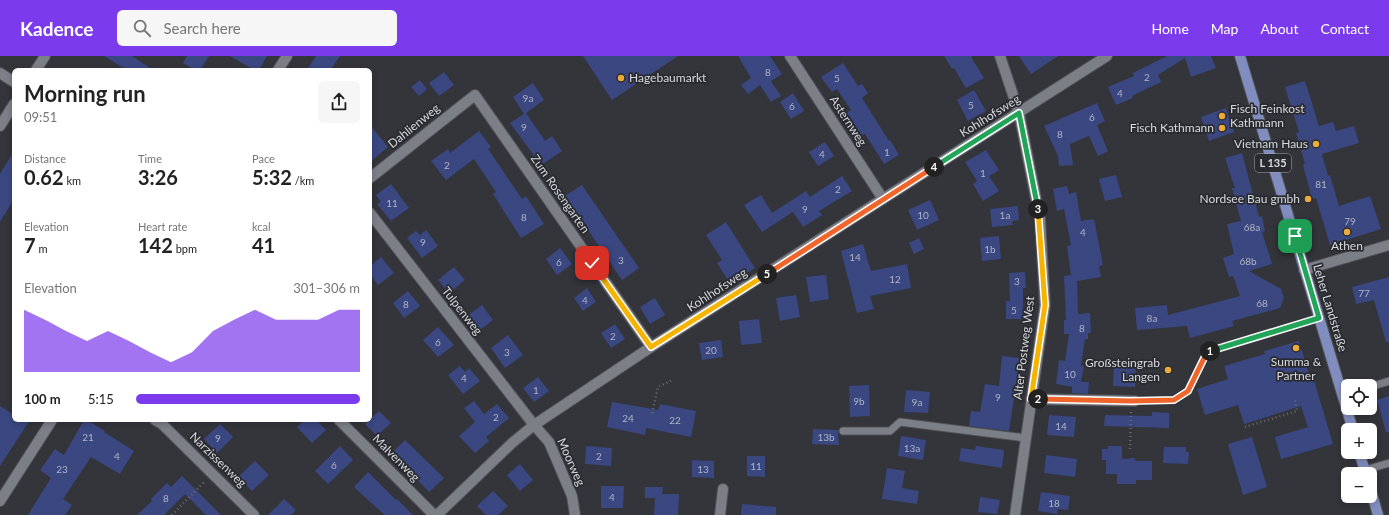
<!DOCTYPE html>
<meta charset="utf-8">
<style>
:root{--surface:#fff;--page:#f6f6f6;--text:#222;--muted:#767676;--accent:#7c3aed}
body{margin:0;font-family:Lato,sans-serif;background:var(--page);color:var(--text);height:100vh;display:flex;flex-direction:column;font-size:15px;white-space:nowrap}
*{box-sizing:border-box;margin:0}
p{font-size:13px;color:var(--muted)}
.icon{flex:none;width:22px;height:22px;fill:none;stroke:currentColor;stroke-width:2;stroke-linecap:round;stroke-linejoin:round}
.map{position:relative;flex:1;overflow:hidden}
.sheet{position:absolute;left:12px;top:12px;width:360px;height:354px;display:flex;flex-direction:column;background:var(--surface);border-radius:6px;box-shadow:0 2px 6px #0003}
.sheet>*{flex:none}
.controls{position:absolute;left:1341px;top:323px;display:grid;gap:8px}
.controls a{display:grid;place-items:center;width:36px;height:36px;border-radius:6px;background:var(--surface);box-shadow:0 2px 6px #0003;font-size:20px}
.pin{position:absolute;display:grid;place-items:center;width:34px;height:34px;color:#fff;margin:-17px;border-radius:8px;box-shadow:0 2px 6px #0006}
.km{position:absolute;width:20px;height:20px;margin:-10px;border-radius:50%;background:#222;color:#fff;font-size:11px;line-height:20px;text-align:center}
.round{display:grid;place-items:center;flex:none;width:42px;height:42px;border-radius:6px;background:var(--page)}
.headline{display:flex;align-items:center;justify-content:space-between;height:68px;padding:0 12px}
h1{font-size:22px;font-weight:700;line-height:30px}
.metrics{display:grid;grid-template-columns:repeat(3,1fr);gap:6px;height:68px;padding:4px 12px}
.metrics div{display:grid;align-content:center}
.metrics b{font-size:20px;font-weight:700}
.metrics small{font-size:11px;font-weight:400}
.metrics p{font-size:11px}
.chart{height:112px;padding:8px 12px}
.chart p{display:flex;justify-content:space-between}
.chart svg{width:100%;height:72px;margin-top:4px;fill:var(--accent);opacity:.7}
ul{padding:0 12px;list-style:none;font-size:13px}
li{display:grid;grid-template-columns:64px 48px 1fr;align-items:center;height:30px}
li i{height:10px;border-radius:5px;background:var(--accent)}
header{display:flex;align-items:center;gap:24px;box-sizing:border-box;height:56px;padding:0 20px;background:var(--accent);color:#fff}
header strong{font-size:19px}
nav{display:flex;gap:22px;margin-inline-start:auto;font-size:14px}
.search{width:280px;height:36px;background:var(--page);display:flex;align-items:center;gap:10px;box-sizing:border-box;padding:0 14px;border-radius:6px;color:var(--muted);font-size:15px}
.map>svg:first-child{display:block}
.building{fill:#3a4781}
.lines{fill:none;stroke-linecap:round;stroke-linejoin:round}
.lane-casing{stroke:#505156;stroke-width:9}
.street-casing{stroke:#505156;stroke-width:12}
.primary-casing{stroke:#505156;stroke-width:12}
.path{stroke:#67696e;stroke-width:2.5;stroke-dasharray:1 3;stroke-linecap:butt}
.lane{stroke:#7d7f87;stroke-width:7}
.street{stroke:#7d7f87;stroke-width:10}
.primary{stroke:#818dbe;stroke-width:10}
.split-1-casing{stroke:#fff;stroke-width:8}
.split-2-casing{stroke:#fff;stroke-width:8}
.split-3-casing{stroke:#fff;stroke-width:8}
.split-4-casing{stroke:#fff;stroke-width:8}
.split-5-casing{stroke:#fff;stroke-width:8}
.split-6-casing{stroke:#fff;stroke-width:8}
.split-1{stroke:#22a559;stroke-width:5}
.split-2{stroke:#f0652b;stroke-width:5}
.split-3{stroke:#f5b400;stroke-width:5}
.split-4{stroke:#22a559;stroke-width:5}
.split-5{stroke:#f0652b;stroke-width:5}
.split-6{stroke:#f5b400;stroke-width:5}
.poi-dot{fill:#ebaa39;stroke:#292b31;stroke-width:1.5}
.labels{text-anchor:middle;stroke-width:3.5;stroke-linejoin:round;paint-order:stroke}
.number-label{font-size:10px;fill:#b0b4c6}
.shield{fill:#292b31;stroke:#a3a5a9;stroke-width:1}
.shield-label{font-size:11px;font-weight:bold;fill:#d7d9dd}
.poi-label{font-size:12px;fill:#d7d9dd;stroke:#292b31;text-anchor:end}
.street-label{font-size:12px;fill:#d7d9dd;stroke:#292b31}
</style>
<header>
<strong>Kadence</strong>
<div class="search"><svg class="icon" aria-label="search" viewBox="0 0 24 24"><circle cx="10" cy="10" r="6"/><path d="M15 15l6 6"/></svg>Search here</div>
<nav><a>Home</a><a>Map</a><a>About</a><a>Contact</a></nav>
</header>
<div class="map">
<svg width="1389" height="459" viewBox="0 0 1389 459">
<rect width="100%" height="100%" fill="#33353b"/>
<g class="building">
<path d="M 104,0 L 132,0 L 153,14 L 127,14 Z"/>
<path d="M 187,0 L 209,0 L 200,14 L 195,14 L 183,7 Z"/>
<path d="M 230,0 L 267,0 L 259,14 L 254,14 Z"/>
<path d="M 316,0 L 340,0 L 330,14 L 307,14 Z"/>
<path d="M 583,0 L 678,0 L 612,44 Z"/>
<path d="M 738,0 L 770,0 L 782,18 L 771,25 L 781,40 L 771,46 L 760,29 L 748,38 L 741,29 L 751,22 Z"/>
<path d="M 944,0 L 973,0 L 971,1 L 984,22 L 966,32 L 954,12 L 952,13 Z"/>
<path d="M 1019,0 L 1058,0 L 1031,18 Z"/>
<path d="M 1167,0 L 1211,0 L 1216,12 L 1191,21 L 1185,2 L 1158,19 L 1161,26 L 1132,40 L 1133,42 L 1116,49 L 1108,31 L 1134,20 L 1133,17 Z"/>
<path d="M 843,7 L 858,30 L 862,28 L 868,37 L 862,42 L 889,85 L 890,84 L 899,99 L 884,108 L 865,78 L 860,80 L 846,57 L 851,54 L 837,33 L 832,36 L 821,21 Z"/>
<path d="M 444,16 L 454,29 L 439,40 L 429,27 Z"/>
<path d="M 420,24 L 427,33 L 419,40 L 411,31 Z"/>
<path d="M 1305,25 L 1319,70 L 1333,66 L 1336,75 L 1354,70 L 1359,87 L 1322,98 L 1328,120 L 1330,119 L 1339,150 L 1370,140 L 1381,173 L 1330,189 L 1316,142 L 1312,143 L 1303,109 L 1305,108 L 1296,77 L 1299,76 L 1285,31 Z"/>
<path d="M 533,27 L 544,44 L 526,57 L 545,85 L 552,80 L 562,95 L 541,109 L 510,67 L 524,58 L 513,41 Z"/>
<path d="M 974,34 L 986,55 L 968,65 L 957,44 Z"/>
<path d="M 793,37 L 804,55 L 791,63 L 780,46 Z"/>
<path d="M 1097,47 L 1105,65 L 1097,69 L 1108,95 L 1098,100 L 1089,80 L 1070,88 L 1073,109 L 1059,110 L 1058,100 L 1044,70 Z"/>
<path d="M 1226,52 L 1234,76 L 1209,85 L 1201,61 Z"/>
<path d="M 370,69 L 388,91 L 370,106 Z"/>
<path d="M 479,75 L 491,91 L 488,93 L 522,143 L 526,140 L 544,168 L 521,182 L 493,138 L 496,136 L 474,103 L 446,124 L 431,105 L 448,93 L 450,97 Z"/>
<path d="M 825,86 L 834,100 L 818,110 L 809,96 Z"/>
<path d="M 986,94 L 999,114 L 989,120 L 999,135 L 983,145 L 973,128 L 977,125 L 965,106 Z"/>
<path d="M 14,95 L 14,143 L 0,166 L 0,118 Z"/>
<path d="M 1242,97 L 1259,161 L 1262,160 L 1265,175 L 1262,176 L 1272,208 L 1249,215 L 1281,233 L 1284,242 L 1280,252 L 1232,265 L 1234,270 L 1190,282 L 1187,270 L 1137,274 L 1135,252 L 1167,249 L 1168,259 L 1240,240 L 1233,220 L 1229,221 L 1223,202 L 1234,198 L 1227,168 L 1241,165 L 1232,132 L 1235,132 L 1225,102 Z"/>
<path d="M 1116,119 L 1122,141 L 1105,145 L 1099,123 Z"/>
<path d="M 842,120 L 852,135 L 819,155 L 822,159 L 803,171 L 793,156 L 762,176 L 744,149 L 761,139 L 772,157 L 806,135 L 810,141 Z"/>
<path d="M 391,128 L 409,152 L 391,165 L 377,148 L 381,146 L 376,139 Z"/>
<path d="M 582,129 L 639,212 L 622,224 L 565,140 Z"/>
<path d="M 1067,130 L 1069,138 L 1076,136 L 1081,165 L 1094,163 L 1103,209 L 1099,210 L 1101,221 L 1077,225 L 1078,258 L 1090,257 L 1091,277 L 1088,277 L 1088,283 L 1085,283 L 1081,310 L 1084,310 L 1081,326 L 1089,326 L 1088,338 L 1072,337 L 1072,331 L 1056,328 L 1059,304 L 1065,305 L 1069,278 L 1064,278 L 1064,264 L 1066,264 L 1064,220 L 1071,219 L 1067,190 L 1071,189 L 1064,153 L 1057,155 L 1053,133 Z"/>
<path d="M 930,144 L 939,164 L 917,174 L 908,154 Z"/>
<path d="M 1018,150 L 1019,164 L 1012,165 L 1013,169 L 992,171 L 990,153 Z"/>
<path d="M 726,166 L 755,212 L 730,227 L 717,207 L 722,204 L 706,179 Z"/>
<path d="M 426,174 L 438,190 L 422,202 L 407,182 L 416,175 L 420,179 Z"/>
<path d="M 999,180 L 1001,203 L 982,205 L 980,182 Z"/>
<path d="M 919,182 L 924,193 L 914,198 L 909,187 Z"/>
<path d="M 863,188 L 871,215 L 907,208 L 911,232 L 870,240 L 874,253 L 857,257 L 841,195 Z"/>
<path d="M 560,192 L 572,208 L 557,219 L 546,203 Z"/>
<path d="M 381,201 L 394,217 L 378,229 L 370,218 L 370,210 Z"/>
<path d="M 454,211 L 465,224 L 449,237 L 438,224 Z"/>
<path d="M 1025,216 L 1026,232 L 1023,232 L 1023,263 L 1006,263 L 1006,245 L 1010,245 L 1009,217 Z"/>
<path d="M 826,219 L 829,243 L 810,246 L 806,221 Z"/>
<path d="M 1389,221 L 1389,286 L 1386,286 L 1374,244 L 1356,248 L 1352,231 Z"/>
<path d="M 587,232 L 596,246 L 583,255 L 574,242 Z"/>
<path d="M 408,235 L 420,250 L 404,262 L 393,247 Z"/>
<path d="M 796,239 L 800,261 L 780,265 L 776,242 Z"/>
<path d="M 655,242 L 665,259 L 650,268 L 640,251 Z"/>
<path d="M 482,249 L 493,264 L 479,275 L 467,260 Z"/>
<path d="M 759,263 L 762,287 L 741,289 L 739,265 Z"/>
<path d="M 615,268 L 625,283 L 611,292 L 601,277 Z"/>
<path d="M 438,271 L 454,289 L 438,301 L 423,284 Z"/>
<path d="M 508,279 L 523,299 L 505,312 L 491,292 Z"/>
<path d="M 721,284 L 723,301 L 702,304 L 699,287 Z"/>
<path d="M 1299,285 L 1310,322 L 1313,321 L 1333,388 L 1281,403 L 1275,381 L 1308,371 L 1301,350 L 1244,368 L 1238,349 L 1205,359 L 1197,333 L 1228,323 L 1224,310 L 1265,298 L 1264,295 Z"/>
<path d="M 1002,300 L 1020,302 L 1009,375 L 969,370 L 971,355 L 980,356 L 985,328 L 999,330 Z"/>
<path d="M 1114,304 L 1136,305 L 1135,331 L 1113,330 Z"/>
<path d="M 460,310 L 465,316 L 469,312 L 480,325 L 463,338 L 448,319 Z"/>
<path d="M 538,321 L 549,335 L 534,346 L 523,332 Z"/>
<path d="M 869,329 L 870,360 L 850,361 L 849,330 Z"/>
<path d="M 906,334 L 930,336 L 928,357 L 904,356 Z"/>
<path d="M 1389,340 L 1389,376 L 1386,376 L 1377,344 Z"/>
<path d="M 474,345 L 484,358 L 497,348 L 509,362 L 486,381 L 489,385 L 475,397 L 459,380 L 475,366 L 464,352 Z"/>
<path d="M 612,346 L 658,354 L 660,348 L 696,355 L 691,381 L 646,372 L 645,379 L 607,371 Z"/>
<path d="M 0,350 L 14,359 L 14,364 L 30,364 L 0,410 Z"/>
<path d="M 379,355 L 391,367 L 377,380 L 365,368 Z"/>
<path d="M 1152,356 L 1169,357 L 1169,372 L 1104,370 L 1105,359 L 1152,360 Z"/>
<path d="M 1049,359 L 1076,361 L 1074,381 L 1047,379 Z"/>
<path d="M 84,364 L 87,364 L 105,375 L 104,376 L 134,395 L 120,418 L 91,401 L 63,443 L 72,449 L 65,459 L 28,459 L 51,422 L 40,414 L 55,393 L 64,399 Z"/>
<path d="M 305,364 L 316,364 L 326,374 L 312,387 L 297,371 Z"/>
<path d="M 220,368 L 233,381 L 217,397 L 204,383 Z"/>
<path d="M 813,373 L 838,374 L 839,389 L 812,388 Z"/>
<path d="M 901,380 L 926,384 L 923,404 L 898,400 Z"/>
<path d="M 1252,381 L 1267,431 L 1243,439 L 1228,388 Z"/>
<path d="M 405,384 L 444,422 L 429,436 L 392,397 Z"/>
<path d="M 340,390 L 353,404 L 328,428 L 315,415 Z"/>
<path d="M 586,390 L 612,392 L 611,410 L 585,408 Z"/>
<path d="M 976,390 L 1004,394 L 1002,412 L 959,405 L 961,392 L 975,394 Z"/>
<path d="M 1108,390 L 1122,390 L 1122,403 L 1135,402 L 1135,405 L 1152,405 L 1152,424 L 1136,424 L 1136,428 L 1117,428 L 1117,418 L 1106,418 L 1106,404 L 1102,404 L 1102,393 L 1108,393 Z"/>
<path d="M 1164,391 L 1186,391 L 1186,396 L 1189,396 L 1188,408 L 1163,407 Z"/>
<path d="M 1046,399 L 1077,403 L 1075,421 L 1044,417 Z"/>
<path d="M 747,400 L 765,400 L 765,421 L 747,420 Z"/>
<path d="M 692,404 L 714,405 L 714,422 L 692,421 Z"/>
<path d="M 255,405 L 269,419 L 252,435 L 238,421 Z"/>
<path d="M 520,408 L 533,424 L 520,435 L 507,419 Z"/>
<path d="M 887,412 L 905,415 L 902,432 L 919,435 L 917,448 L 882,443 Z"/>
<path d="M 368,416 L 396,444 L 397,443 L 413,459 L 385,459 L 369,445 L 354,431 Z"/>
<path d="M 182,420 L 221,459 L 206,459 L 185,438 L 164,459 L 137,459 L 152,445 L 151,443 L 167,427 L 171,431 Z"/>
<path d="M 601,430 L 624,430 L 623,452 L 601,452 Z"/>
<path d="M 645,431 L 663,431 L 662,438 L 679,438 L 678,459 L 654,459 L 655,442 L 645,442 Z"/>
<path d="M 493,435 L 508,450 L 498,459 L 486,459 L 477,450 Z"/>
<path d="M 1041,436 L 1070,440 L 1068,454 L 1058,453 L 1057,458 L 1038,455 Z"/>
<path d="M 980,441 L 1000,444 L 997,458 L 978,456 Z"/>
<path d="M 284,443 L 296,454 L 291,459 L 268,459 Z"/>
<path d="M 742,448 L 776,451 L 776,459 L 741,459 Z"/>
</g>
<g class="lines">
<defs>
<g id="lane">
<path d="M 1207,296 L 1319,262"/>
<path d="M 1370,331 L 1389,325"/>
<path d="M 843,375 L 890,375 L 900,366 L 1026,382"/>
<path d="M 1365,414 L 1389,407"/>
</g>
<g id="street">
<path d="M 790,0 L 883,143"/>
<path d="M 1000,0 L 1019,57 L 1040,163 L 1045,249 L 1015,459"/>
<path d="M 36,14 L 45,0"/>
<path d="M 278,14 L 287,0"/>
<path d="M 0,17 L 14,26"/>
<path d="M 0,70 L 14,48"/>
<path d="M 370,122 L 475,39 L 651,291"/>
<path d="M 370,157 L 534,369 L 549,386 L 572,440 L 575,459"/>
<path d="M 1304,214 L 1389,189"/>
<path d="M 1031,343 L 1135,345"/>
<path d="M 155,364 L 162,368 L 254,459"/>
<path d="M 339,364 L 434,459"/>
<path d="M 0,445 L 52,364"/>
<path d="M 437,459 L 512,387 L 534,369 L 651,291 L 1107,0"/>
<path d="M 720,459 L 723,433"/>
</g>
<g id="primary">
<path d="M 1240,0 L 1353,374"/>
<path d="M 1359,396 L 1366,418"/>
<path d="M 1370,431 L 1378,459"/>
</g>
</defs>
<use href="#lane" class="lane-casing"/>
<use href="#street" class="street-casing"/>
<use href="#primary" class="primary-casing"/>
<g class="path">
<path d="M 1145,345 C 1154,344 1165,346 1174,344 C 1191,340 1197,318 1204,304"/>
<path d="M 652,357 L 658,331 L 673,324"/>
<path d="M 1245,371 L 1297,355 L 1295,344"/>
<path d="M 1130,393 L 1131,356"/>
<path d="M 172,459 L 205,425"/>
</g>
<use href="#lane" class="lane"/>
<use href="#street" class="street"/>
<use href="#primary" class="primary"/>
</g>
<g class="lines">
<defs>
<path id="split-1" d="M 1210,295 L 1319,262 L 1295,180"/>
<path id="split-2" d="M 1038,343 L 1131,345 L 1174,344 L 1188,335 L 1207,296 L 1210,295"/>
<path id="split-3" d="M 1038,153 L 1045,249 L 1031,343 L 1038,343"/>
<path id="split-4" d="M 934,111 L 1019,57 L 1038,153"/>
<path id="split-5" d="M 767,218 L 934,111"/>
<path id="split-6" d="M 592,207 L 651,291 L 767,218"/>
</defs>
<use href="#split-1" class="split-1-casing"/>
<use href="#split-2" class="split-2-casing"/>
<use href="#split-3" class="split-3-casing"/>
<use href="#split-4" class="split-4-casing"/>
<use href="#split-5" class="split-5-casing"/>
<use href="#split-6" class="split-6-casing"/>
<use href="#split-1" class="split-1"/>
<use href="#split-2" class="split-2"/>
<use href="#split-3" class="split-3"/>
<use href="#split-4" class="split-4"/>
<use href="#split-5" class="split-5"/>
<use href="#split-6" class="split-6"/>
</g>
<g class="poi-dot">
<circle cx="621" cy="22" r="4"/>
<circle cx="1222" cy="60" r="4"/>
<circle cx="1222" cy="72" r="4"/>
<circle cx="1316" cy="88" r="4"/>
<circle cx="1308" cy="143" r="4"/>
<circle cx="1347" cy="176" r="4"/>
<circle cx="1296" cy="292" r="4"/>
<circle cx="1168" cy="314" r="4"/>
</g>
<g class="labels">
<g class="number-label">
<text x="768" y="20">8</text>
<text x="1147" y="25">2</text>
<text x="837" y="26">5</text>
<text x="1120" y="41">4</text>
<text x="528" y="46">9a</text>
<text x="971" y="53">5</text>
<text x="792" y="54">6</text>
<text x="1092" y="65">6</text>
<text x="524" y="75">9</text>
<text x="1060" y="82">8</text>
<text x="887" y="100">1</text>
<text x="822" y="102">4</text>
<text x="447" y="113">2</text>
<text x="983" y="121">1</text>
<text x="1321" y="132">81</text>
<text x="838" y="137">2</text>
<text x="392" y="151">11</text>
<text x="805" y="157">9</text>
<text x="923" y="163">10</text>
<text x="1005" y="163">1a</text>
<text x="524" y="165">8</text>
<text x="1350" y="169">79</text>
<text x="1252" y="175">68a</text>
<text x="1083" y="180">4</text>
<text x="423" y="190">9</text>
<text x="990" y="197">1b</text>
<text x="855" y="205">14</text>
<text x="621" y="208">3</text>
<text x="1248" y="209">68b</text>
<text x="559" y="210">6</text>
<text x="895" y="227">12</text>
<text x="1017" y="229">3</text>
<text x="1364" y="241">77</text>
<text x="585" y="248">4</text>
<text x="1262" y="251">68</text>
<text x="406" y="252">8</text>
<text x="1014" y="258">5</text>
<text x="1152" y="266">8a</text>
<text x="1082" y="276">8</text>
<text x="613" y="284">2</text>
<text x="438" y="290">6</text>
<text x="711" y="298">20</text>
<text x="507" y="300">3</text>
<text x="1070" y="322">10</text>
<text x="464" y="326">4</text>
<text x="536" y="338">1</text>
<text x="998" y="345">9</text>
<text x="859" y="349">9b</text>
<text x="917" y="350">9a</text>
<text x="496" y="365">2</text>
<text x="628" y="366">24</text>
<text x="675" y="368">22</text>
<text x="1061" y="374">14</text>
<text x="88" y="385">21</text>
<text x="826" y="385">13b</text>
<text x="218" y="386">9</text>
<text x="912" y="396">13a</text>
<text x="117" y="404">4</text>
<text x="599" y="404">2</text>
<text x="334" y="413">6</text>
<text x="756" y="414">11</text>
<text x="62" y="417">23</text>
<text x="703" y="417">13</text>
<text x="612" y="445">4</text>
<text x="166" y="446">8</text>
<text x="1054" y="451">18</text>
</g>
<rect class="shield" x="1255" y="98" width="36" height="18" rx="3"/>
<g class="shield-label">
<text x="1273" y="111">L 135</text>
</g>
<g class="poi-label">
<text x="629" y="26" text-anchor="start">Hagebaumarkt</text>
<text x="1230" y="57" text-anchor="start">Fisch Feinkost<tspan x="1230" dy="14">Kathmann</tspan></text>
<text x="1214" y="76">Fisch Kathmann</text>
<text x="1308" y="92">Vietnam Haus</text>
<text x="1300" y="147">Nordsee Bau gmbh</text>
<text x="1347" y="194" text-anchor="middle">Athen</text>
<text x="1296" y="310" text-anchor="middle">Summa &amp;<tspan x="1296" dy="14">Partner</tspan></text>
<text x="1160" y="311">Großsteingrab<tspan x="1160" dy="14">Langen</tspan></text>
</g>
<g class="street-label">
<text transform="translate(990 60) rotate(-32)" y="4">Kohlhofsweg</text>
<text transform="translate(848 65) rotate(57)" y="4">Asternweg</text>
<text transform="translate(414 70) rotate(-39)" y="4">Dahlienweg</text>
<text transform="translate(560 138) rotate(55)" y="4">Zum Rosengarten</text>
<text transform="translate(717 234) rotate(-33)" y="4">Kohlhofsweg</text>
<text transform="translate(1330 252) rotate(73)" y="4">Leher Landstraße</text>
<text transform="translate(462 255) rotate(52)" y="4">Tulpenweg</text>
<text transform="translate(1024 292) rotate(-83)" y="4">Alter Postweg West</text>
<text transform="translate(396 402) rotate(45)" y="4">Malvenweg</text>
<text transform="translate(218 404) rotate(44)" y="4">Narzissenweg</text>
<text transform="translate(571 406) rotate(66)" y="4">Moorweg</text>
</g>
</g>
</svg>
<div class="controls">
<a><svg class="icon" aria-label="locate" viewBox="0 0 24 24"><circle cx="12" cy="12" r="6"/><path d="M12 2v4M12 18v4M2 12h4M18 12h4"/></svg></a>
<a>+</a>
<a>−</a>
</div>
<div class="pin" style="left:1295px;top:180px;background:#1e9e55"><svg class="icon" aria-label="arrive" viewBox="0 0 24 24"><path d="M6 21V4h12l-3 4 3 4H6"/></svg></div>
<div class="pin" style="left:592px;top:207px;background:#d93025"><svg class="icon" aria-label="check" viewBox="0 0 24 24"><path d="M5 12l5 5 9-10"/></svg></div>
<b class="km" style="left:1210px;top:295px">1</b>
<b class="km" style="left:1038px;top:343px">2</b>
<b class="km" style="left:1038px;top:153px">3</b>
<b class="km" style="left:934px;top:111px">4</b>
<b class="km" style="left:767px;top:218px">5</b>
<section class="sheet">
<div class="headline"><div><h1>Morning run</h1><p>09:51</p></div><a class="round"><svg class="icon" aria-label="share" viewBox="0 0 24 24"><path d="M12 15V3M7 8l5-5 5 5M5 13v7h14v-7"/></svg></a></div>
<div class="metrics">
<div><p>Distance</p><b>0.62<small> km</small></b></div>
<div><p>Time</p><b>3:26</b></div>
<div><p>Pace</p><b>5:32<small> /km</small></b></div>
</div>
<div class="metrics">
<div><p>Elevation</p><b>7<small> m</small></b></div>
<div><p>Heart rate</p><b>142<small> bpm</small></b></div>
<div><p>kcal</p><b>41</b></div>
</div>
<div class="chart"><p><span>Elevation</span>301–306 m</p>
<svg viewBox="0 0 160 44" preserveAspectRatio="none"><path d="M0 44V6L10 12L20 19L30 25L40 19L50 25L60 32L70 38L80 32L90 19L100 12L110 6L120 12L130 12L140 12L150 6L160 6V44z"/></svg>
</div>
<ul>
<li><b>100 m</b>5:15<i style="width:100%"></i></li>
</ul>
</section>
</div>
